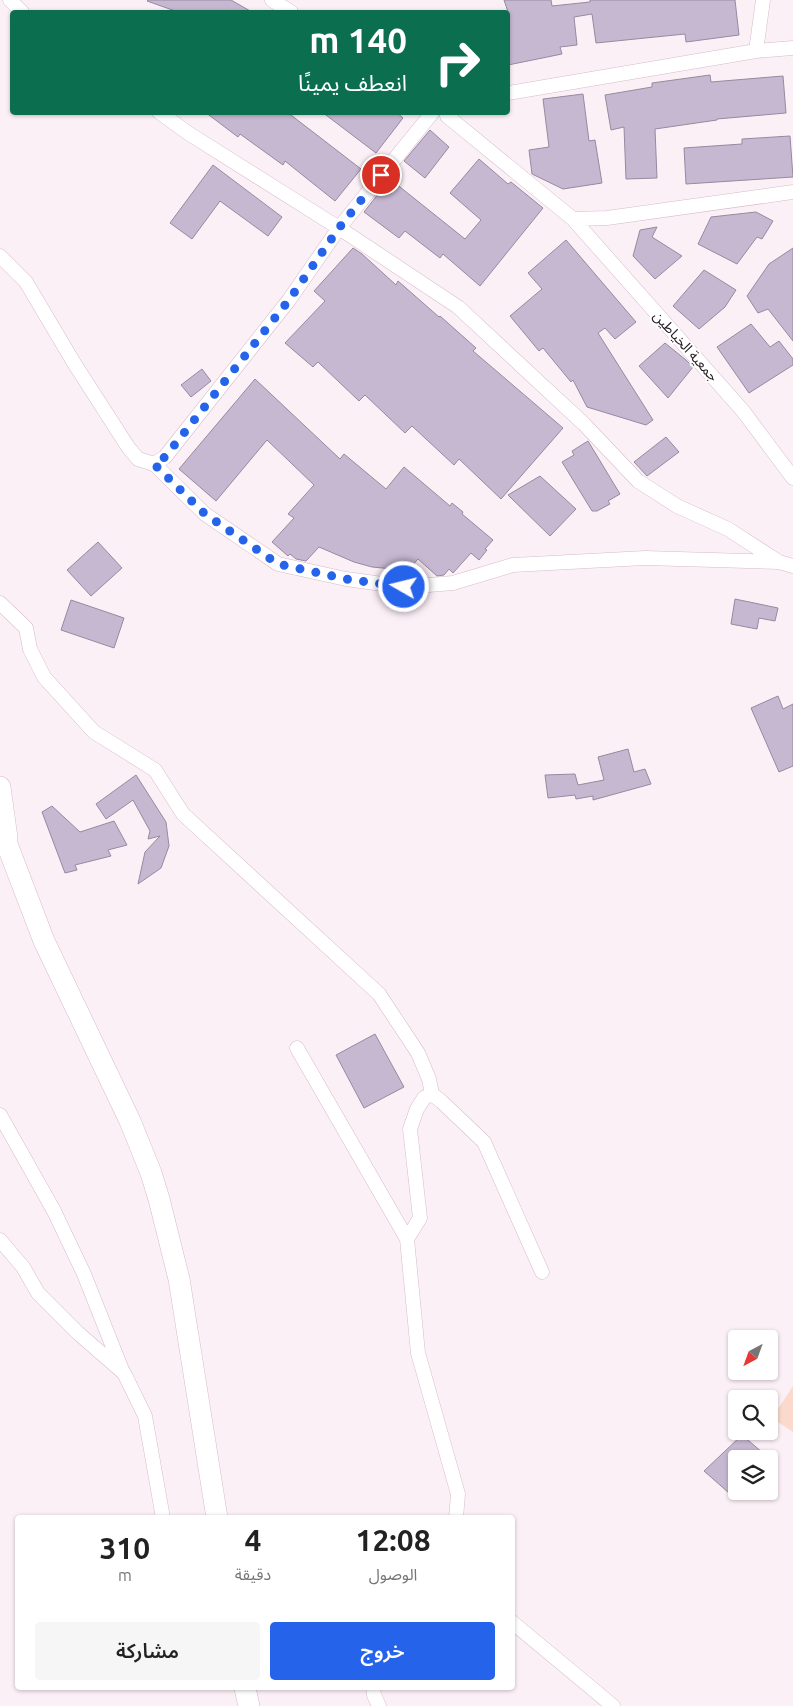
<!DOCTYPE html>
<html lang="ar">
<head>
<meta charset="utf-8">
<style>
  body { margin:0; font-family:Ubuntu,"Noto Sans Arabic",sans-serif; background:#f6f6f6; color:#222; direction:rtl; height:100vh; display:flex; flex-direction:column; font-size:19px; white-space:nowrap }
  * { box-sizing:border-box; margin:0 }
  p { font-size:16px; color:#767676 }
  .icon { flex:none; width:28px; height:28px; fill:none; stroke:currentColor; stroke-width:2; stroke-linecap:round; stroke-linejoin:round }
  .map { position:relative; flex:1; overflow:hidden; direction:ltr }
  .drawer { position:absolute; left:15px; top:1515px; width:500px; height:175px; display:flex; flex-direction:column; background:#fff; border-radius:5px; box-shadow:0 1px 4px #0004; direction:rtl }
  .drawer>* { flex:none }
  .banner { position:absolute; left:10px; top:10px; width:500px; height:105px; border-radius:5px; box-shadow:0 1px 4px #0004; direction:rtl; background:#0b6e4f; color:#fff; overflow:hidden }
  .needle { width:32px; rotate:221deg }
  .fabs { position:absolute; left:728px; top:1330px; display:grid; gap:10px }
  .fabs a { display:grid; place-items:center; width:50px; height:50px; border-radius:5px; background:#fff; box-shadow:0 1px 4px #0004; font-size:25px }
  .pin { position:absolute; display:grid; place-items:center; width:42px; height:42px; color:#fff; margin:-21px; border:2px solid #fff; border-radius:50%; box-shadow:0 1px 5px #0007 }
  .me { position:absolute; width:55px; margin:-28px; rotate:278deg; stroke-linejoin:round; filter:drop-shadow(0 0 4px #0008) }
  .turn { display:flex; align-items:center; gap:18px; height:105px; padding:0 20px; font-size:22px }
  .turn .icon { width:65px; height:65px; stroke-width:2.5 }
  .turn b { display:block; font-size:35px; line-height:42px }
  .eta { display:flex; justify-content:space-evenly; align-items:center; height:85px; text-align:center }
  .eta b { font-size:30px; font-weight:600; line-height:35px }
  .button { display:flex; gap:10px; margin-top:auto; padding:10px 20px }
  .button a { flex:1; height:58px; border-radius:5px; background:#2563eb; color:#fff; font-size:20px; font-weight:600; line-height:58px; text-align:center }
  .button a+a { background:#f6f6f6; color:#222 }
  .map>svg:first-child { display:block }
  .green { fill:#fbdacd }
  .building { fill:#c7b8d1; stroke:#9789a0 }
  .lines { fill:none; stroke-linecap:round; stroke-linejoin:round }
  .street-casing { stroke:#d6baca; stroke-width:15 }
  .primary-casing { stroke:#d6baca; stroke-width:22 }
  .street { stroke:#fff; stroke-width:14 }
  .primary { stroke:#fff; stroke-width:21 }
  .route { stroke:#2563eb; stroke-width:9; stroke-dasharray:0 16.2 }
  .labels { text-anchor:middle; stroke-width:4; stroke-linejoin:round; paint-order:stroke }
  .street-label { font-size:14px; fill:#251b21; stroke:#fff }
</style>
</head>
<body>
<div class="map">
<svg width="793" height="1706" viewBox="0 0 793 1706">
  <rect width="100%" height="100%" fill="#fcf0f7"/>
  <!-- green -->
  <path class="green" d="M793,1386V1432L772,1418Z"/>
  <!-- building -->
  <path class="building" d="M148,0H231L252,12H178L147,1Z
    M504,0H551L552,6L590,2V0H735L739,35L686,42L685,34L596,43L592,14L574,17L577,45L560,47L562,54L508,65V12Z
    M710,75L711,82L783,76L786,113L717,119V120L655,129L657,178L626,179L624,127L611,130L605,95L652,87V83Z
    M583,94L589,141L595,140L602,183L563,189L532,174L529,150L549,147L543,99Z
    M205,112H287L361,169L335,201L285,161L283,165L240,134L238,137Z
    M322,112H396L403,118L376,153Z
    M430,130L449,147L425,178L404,161Z
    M790,136L793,177L686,184L684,148L742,144V139Z
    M479,159L508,184L511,182L543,208L480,286L443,254L440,258L405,231L399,238L364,212L390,179L465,239L481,220L450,193Z
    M213,165L282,217L268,236L220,201L192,239L170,223Z
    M756,212L773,221L762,239L757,237L737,264L698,244L711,217Z
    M657,227L652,237L682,256L655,279L633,256L640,230Z
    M566,240L636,322L615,339L605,328L598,333L653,420L646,425L587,407L573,380L571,382L543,348L539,351L510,316L542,289L528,273Z
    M353,248L362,254L396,285L398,281L439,317L440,316L476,348L473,351L563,428L501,499L459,459L454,465L412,426L405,433L365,395L359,401L318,362L313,367L285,343L325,301L314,291Z
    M793,248V341L768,309L758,313L747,296L769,264Z
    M704,270L736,290L725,307L699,329L673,306Z
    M751,324L770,347L779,341L793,359V365L749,393L717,347Z
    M665,343L686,360L693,367L668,398L639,366Z
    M202,369L211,381L191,397L181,385Z
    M255,379L340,459L344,454L386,489L404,467L450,506L452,503L463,512L462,514L493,540L485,549L487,550L479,560L471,553L453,573L449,569L444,575L437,576L418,559L410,568L393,569L372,567L354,562L319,547L306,561L296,559L290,554L288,556L272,542L294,518L288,514L314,485L267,440L216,501L179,469Z
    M666,437L679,452L647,476L634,462Z
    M588,441L620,494L608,501L610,504L597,511H592L562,462L574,455L572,451Z
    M540,476L576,509L550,536L508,495Z
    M98,542L122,568L91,596L67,570Z
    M735,599L778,608L775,621L759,618L757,629L731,624Z
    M71,600L124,618L114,648L61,630Z
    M778,696L783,709L793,704V766L779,772L751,708Z
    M628,749L634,772L645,769L651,784L593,800V796L576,799L575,795L548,798L545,775L575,774L578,785L604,780L598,757Z
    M136,775L166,822L169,846L161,868L138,884L145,852L160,836L148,839L150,831L133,800L106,819L96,804Z
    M52,806L80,832L114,821L127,845L108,850L111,856L75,865L77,870L65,873L42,812Z
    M375,1034L404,1087L364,1108L336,1055Z
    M742,1435L770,1459H736V1487L729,1493L704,1471Z"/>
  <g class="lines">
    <!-- street casing -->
    <g class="street-casing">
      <path id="street" d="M10,0L22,12
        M272,0L291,12
        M756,51L763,0
        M508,93L756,51L793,48
        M159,112L188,133L339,228L458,307L584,424L638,481L677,506L728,529L779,562
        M447,116L573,219L607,218L793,192
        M573,219L743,411L793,478
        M0,256L26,282L74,363L128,447L138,459L154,464L165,457L289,300L339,228L432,113
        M154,464L205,514L278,564L346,579L404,587L453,583L513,565L645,558L779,562L793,566
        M0,603L26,628L30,649L44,677L94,732L155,770L183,814L379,994L418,1053L429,1079L432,1094L424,1098L417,1109L410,1129L420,1218L407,1239
        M297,1048L407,1239L418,1353L458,1494L456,1518
        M432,1094L442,1102L484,1142L542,1272
        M0,1115L54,1211L84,1274L122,1370
        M0,1240L23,1267L38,1293L78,1333L124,1373L145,1416L163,1518
        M512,1622L613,1706
        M373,1688L374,1695L379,1706"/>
    </g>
    <!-- primary casing -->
    <g class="primary-casing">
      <path id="primary" d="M0,787L7,838
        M0,826L44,941L130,1121L151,1173L159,1199L179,1279L217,1518
        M245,1688L249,1706"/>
    </g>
    <!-- street -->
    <use href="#street" class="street"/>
    <!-- primary -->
    <use href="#primary" class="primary"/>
  </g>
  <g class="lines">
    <!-- route -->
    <path class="route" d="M381,175L339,228L289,300L165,457L154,464L205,514L278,564L346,579L404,587"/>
  </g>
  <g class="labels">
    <!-- street labels -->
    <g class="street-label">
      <text transform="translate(686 346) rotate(48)" y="5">جمعية الخياطين</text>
    </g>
  </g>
</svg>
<div class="fabs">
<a><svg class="needle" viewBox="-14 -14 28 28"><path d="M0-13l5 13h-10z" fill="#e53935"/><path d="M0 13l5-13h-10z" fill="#767676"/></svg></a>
<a><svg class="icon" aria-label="search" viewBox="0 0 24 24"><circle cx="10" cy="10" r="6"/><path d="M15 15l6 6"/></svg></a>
<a><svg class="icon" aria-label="layers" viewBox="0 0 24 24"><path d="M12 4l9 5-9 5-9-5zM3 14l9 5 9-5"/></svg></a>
</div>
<div class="pin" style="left:381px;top:175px;background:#d93025"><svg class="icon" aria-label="arrive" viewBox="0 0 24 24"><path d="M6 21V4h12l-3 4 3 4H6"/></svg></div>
<svg class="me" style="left:404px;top:587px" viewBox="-20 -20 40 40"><circle r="17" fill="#2563eb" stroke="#fff" stroke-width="3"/><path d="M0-11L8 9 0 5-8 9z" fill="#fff"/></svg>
<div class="banner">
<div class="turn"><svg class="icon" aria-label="right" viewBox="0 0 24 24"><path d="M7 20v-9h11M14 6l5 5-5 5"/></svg><div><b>140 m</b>انعطف يمينًا</div></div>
</div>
<section class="drawer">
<div class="eta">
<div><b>12:08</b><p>الوصول</p></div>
<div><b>4</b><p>دقيقة</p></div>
<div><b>310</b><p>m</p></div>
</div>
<div class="button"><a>خروج</a><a>مشاركة</a></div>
</section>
</div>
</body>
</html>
